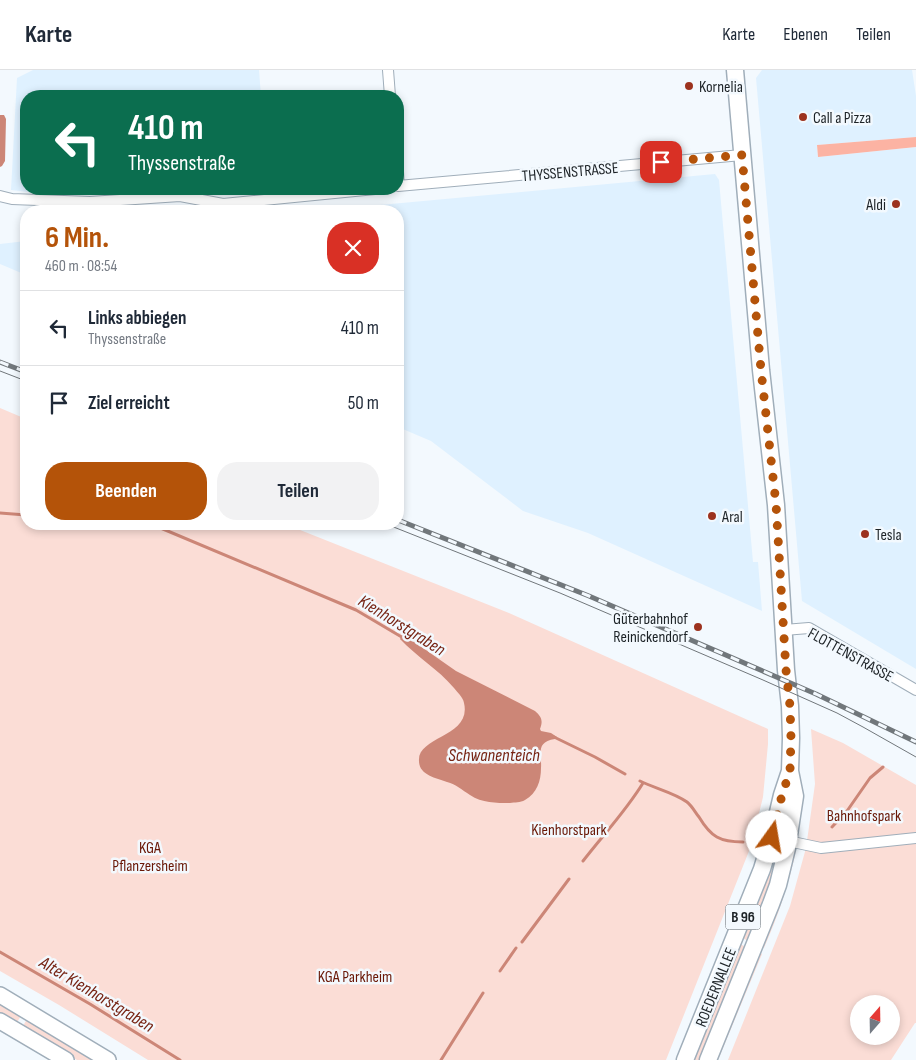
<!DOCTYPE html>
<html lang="de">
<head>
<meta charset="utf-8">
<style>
  body { margin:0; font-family:"Sofia Sans Condensed",sans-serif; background:#f2f2f3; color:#1f2937; height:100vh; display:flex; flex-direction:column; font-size:19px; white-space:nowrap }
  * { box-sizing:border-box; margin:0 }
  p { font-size:16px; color:#747a83 }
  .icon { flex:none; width:28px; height:28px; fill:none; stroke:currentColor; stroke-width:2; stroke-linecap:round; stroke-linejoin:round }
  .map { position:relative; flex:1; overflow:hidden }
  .details { position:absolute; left:20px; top:135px; width:384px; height:325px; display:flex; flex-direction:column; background:#fff; border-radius:20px; box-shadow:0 2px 8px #0003 }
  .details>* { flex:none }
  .hud { position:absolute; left:20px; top:20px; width:384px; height:105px; border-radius:20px; box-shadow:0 2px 8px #0003; background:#0b6e4f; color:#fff; overflow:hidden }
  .needle { width:32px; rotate:20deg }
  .controls { position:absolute; left:850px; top:925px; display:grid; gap:10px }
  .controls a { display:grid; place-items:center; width:50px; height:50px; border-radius:50%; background:#fff; box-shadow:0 2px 8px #0003; font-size:25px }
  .pin { position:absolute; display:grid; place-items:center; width:42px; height:42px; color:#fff; margin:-21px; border-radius:10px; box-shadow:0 2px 8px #0006 }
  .me { position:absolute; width:55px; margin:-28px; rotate:13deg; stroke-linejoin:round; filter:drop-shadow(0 0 4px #0008) }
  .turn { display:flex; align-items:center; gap:18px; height:105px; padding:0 25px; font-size:22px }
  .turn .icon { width:65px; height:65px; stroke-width:2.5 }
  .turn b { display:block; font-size:35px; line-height:42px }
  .round { display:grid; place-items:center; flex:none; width:52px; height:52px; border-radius:20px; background:#f2f2f3 }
  .summary { display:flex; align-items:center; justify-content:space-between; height:85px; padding:0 25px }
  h1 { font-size:30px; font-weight:700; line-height:38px; color:#b45309 }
  .cta { display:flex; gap:10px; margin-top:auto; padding:10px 25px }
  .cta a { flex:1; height:58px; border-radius:20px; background:#b45309; color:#fff; font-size:20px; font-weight:700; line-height:58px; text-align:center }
  .cta a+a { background:#f2f2f3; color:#1f2937 }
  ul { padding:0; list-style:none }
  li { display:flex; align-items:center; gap:15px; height:75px; padding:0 25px; border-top:1px solid #e0e1e3 }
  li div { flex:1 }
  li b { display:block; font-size:19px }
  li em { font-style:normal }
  header { display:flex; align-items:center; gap:30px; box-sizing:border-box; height:70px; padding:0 25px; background:#fff; border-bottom:1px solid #e0e1e3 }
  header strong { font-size:24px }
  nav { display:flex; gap:28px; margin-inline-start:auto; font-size:18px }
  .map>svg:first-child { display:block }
  .built { fill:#dff1ff }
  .green { fill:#fbddd6; fill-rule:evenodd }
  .forest { fill:#fcb3a3 }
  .water { fill:#cc8677 }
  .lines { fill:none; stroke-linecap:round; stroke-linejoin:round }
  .stream { stroke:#cc8677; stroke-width:3 }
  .street-casing { stroke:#a0aeba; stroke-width:12 }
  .secondary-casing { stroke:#a0aeba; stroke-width:18 }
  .primary-casing { stroke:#a0aeba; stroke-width:19 }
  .street { stroke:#fff; stroke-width:10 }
  .secondary { stroke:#fff; stroke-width:15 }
  .primary { stroke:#fff; stroke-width:16 }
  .tram { stroke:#71777b; stroke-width:1 }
  .rail-casing { stroke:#71777b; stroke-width:5 }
  .rail { stroke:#f3f9fe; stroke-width:3; stroke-dasharray:9; stroke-linecap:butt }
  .route { stroke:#b45309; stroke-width:9; stroke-dasharray:0 16.2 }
  .poi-dot { fill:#9c321e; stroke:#f3f9fe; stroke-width:2 }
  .labels { text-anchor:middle; stroke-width:5; stroke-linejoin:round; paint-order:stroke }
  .shield { fill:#f3f9fe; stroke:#5d6368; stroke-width:1 }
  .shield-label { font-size:15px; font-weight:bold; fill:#1d2327 }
  .poi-label { font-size:16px; fill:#1d2327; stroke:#f3f9fe; text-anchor:start }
  .street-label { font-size:16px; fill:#1d2327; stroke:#f3f9fe }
  .park-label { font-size:16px; fill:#6a1807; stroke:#f3f9fe }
  .water-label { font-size:18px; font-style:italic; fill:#772414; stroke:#f3f9fe }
</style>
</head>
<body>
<header>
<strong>Karte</strong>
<nav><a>Karte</a><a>Ebenen</a><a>Teilen</a></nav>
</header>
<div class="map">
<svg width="916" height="990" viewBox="0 0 916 990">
  <rect width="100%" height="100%" fill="#f3f9fe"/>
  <!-- built -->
  <path class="built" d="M33,0H259L261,26H26V119H188L139,123L106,125L46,124L11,120L17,8Z
    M762,0H912L916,26V67L817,75L818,87L916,77V599L802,531L756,8Z
    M715,104L719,110L753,492H758L762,541L588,463L523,441L431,371L398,357V141H315Z
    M26,171V205L0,194V174Z"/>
  <!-- green -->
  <path class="green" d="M0,338L26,349V454H285L509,543L768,659V674L763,727L751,776L666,990H148L59,935L0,901Z
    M811,659L843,673L916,715V953H915L891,990H728L790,836L806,778L815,714ZM859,934H891V966H859Z
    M783,760L770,817L749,871L742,868L780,761Z
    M796,780C789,814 778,846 764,878L761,876L793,781Z
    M739,874L747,877L701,990H692Z
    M759,882L762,884L718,990H715Z
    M0,931L22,944L16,954L0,945Z
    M28,947L99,990H77L22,958Z"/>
  <!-- forest -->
  <path class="forest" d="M916,67V77L818,87L817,75Z"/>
  <!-- water -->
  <path class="water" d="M0,45H4L6,49L5,91L2,96L0,97Z
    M403,564L456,601L535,641C542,647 543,651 540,659L541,661L551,663L557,667L555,669C535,672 542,684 541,698C541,711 537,723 525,730C520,733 515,732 510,733C496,733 482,733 470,725C462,720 456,714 447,712C436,708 419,705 419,691C417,666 472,667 464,633C463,627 457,622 454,618C438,599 417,587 400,569Z"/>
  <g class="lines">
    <!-- stream -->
    <path class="stream" d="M0,443L26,445
      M151,454L356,540L405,569
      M554,667L595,687L625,704
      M640,711C654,718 675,723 687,732C692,736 695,742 699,747C711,767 720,772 743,772
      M832,757L847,741L870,708L883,697
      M583,791C603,765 626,741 643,713
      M522,872L569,809
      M0,882L90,934L180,990
      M500,901L516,878
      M441,990L483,923"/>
    <!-- street casing -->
    <g class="street-casing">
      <path id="street" d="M388,0L390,26
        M398,102L399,116
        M398,116L742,85
        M0,126L12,129L90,132L180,126L223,134L375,119
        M784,560L809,558L916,620
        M788,771L821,778L916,768"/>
    </g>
    <!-- secondary casing -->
    <g class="secondary-casing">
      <path id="secondary" d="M0,925L108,990
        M0,951L66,990"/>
    </g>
    <!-- primary casing -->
    <g class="primary-casing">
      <path id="primary" d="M685,990L762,799L774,759L782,725L790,701
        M708,990L771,834L778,815L787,778L795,726L790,701L791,668L790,636L786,600L776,435L761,300L735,0"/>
    </g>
    <!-- street -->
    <use href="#street" class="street"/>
    <!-- secondary -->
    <use href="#secondary" class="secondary"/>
    <!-- primary -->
    <use href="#primary" class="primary"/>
    <!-- tram -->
    <path class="tram" d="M0,301L26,311
      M386,454L560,523L763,610L837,643L863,657L916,687"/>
    <!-- rail casing -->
    <g class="rail-casing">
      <path id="rail" d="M0,292L26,302
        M398,450L589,526L816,624L916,672"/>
    </g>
    <!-- rail -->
    <use href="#rail" class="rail"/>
  </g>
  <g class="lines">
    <!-- route -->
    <path class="route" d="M661,92L742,85L761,300L776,434L786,600L790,636L791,668L790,701L782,725L772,767"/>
  </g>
  <!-- markers -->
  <g class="poi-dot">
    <circle cx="689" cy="16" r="5"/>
    <circle cx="803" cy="47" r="5"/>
    <circle cx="896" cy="134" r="5"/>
    <circle cx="712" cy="446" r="5"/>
    <circle cx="865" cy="464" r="5"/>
    <circle cx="698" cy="557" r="5"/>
  </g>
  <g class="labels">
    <!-- shield labels -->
    <rect class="shield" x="725.5" y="834.5" width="35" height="25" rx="4"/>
    <g class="shield-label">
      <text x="743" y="852">B 96</text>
    </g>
    <!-- poi labels -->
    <g class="poi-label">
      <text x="699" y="22">Kornelia</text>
      <text x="813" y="53">Call a Pizza</text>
      <text x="886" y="140" text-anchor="end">Aldi</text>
      <text x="722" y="452">Aral</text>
      <text x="875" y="470">Tesla</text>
      <text x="688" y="554" text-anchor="end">Güterbahnhof<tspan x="688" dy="18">Reinickendorf</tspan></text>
    </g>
    <!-- street labels -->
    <g class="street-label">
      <text transform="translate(570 101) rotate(-5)" y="6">THYSSENSTRASSE</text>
      <text transform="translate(851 584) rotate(29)" y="6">FLOTTENSTRASSE</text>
      <text transform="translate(715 917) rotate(-68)" y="6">ROEDERNALLEE</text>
    </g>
    <!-- park labels -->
    <g class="park-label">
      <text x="864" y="751">Bahnhofspark</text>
      <text x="569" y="765">Kienhorstpark</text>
      <text x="150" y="783">KGA<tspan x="150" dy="18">Pflanzersheim</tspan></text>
      <text x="355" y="912">KGA Parkheim</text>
    </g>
    <!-- water labels -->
    <g class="water-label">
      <text transform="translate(402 555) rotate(32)" y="6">Kienhorstgraben</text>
      <text x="494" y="691">Schwanenteich</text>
      <text transform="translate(97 924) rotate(31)" y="6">Alter Kienhorstgraben</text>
    </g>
  </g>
</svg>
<div class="controls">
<a><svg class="needle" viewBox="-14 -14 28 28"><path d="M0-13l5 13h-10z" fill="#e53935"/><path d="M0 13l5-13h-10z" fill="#747a83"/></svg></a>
</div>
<div class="pin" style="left:661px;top:92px;background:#d93025"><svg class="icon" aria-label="arrive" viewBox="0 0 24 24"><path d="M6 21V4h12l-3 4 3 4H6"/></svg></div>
<svg class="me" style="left:772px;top:767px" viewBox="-20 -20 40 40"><circle r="19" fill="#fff"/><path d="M0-13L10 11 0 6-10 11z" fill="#b45309"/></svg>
<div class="hud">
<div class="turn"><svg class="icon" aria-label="left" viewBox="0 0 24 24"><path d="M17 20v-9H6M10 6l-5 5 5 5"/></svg><div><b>410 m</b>Thyssenstraße</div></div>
</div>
<section class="details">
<div class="summary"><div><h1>6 Min.</h1><p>460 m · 08:54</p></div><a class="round" style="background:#d93025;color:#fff"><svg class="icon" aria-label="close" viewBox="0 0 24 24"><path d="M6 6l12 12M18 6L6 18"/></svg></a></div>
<ul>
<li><svg class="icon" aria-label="left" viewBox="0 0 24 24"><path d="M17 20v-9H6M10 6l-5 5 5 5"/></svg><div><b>Links abbiegen</b><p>Thyssenstraße</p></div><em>410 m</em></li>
<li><svg class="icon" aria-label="arrive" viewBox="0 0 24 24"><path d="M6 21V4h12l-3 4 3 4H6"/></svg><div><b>Ziel erreicht</b></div><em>50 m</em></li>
</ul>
<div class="cta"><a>Beenden</a><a>Teilen</a></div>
</section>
</div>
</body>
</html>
